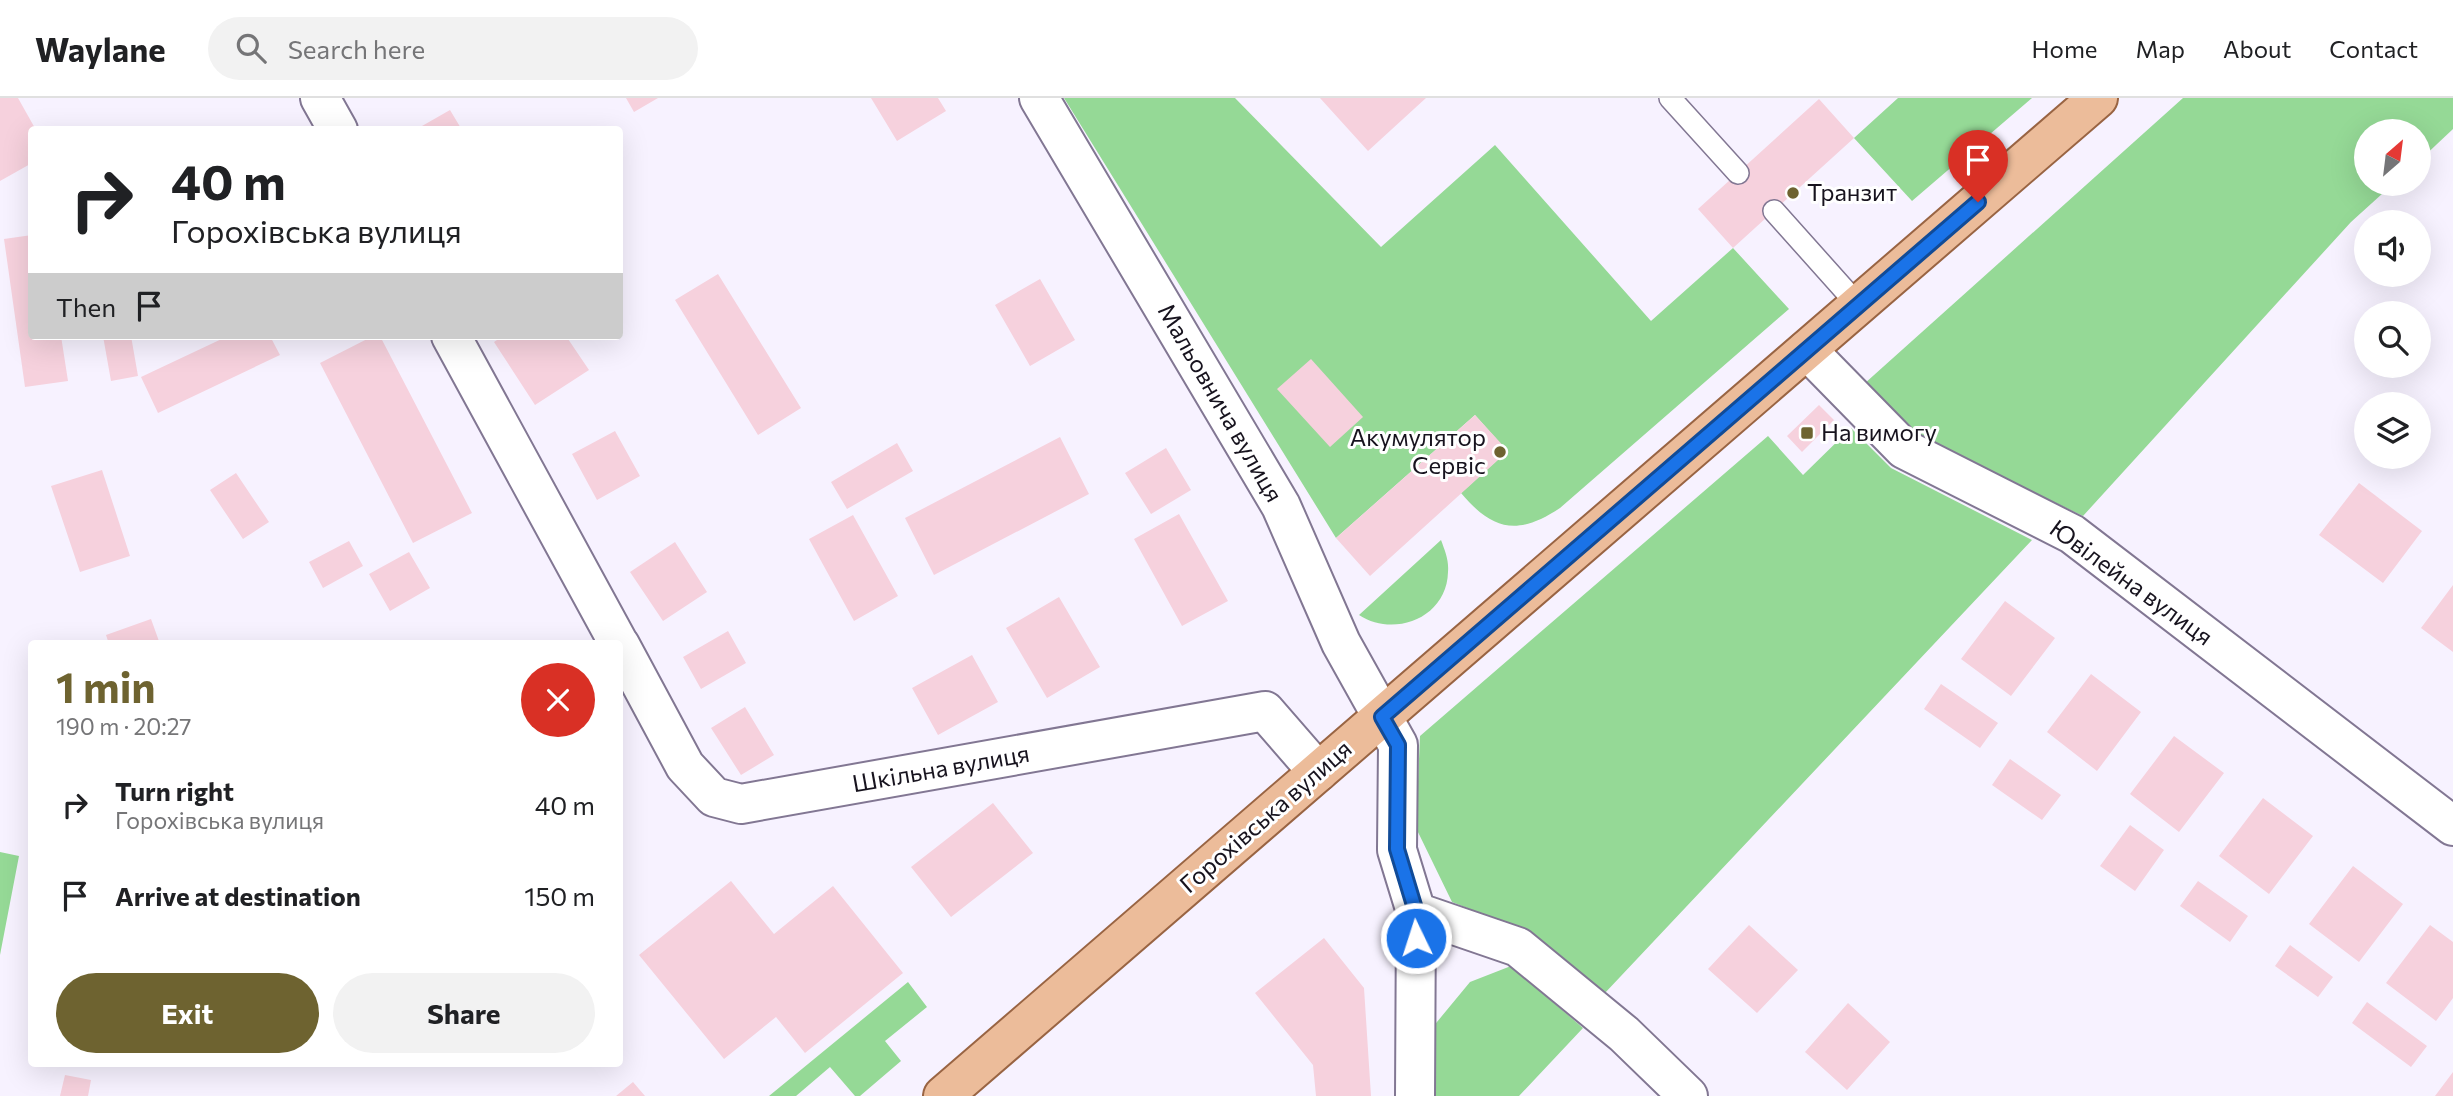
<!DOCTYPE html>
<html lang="en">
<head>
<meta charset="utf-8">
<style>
  body { margin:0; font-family:Commissioner,sans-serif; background:#f2f2f2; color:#202124; height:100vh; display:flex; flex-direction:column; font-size:26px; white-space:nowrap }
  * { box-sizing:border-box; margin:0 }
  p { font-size:23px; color:#757577 }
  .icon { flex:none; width:38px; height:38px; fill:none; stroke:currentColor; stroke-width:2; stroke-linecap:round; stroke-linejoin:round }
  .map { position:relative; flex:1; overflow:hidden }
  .side { position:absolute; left:28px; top:542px; width:595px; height:427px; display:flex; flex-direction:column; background:#fff; border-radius:7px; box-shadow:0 7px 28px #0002 }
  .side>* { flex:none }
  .top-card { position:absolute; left:28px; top:28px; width:595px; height:214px; border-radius:7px; box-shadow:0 7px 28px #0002; background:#fff; color:#202124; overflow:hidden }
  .needle { width:46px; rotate:28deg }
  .tools { position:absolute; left:2354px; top:21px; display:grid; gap:14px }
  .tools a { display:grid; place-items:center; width:77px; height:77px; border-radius:50%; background:#fff; box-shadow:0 7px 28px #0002; font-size:35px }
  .pin { position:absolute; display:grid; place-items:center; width:60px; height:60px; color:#fff; margin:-72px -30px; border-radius:50% 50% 50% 0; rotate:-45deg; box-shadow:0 0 7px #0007 }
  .pin .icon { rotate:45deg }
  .me { position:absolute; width:77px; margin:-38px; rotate:356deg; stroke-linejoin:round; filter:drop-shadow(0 0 5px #0008) }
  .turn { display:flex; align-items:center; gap:24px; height:147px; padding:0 28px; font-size:32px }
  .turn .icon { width:91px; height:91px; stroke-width:2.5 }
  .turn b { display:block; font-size:49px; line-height:60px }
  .then { display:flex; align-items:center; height:66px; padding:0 28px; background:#0003; gap:14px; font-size:26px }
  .round { display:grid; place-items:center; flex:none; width:74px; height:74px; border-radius:37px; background:#f2f2f2 }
  .headline { display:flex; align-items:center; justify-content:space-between; height:119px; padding:0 28px }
  h1 { font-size:42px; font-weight:700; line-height:52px; color:#6e6330 }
  .action { display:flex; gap:14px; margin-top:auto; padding:14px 28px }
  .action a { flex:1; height:80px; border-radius:42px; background:#6e6330; color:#fff; font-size:28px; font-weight:700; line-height:80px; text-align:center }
  .action a+a { background:#f2f2f2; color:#202124 }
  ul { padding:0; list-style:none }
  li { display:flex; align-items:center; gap:21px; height:91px; padding:0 28px }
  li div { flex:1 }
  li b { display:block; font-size:26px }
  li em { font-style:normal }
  header { display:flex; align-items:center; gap:42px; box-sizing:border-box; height:98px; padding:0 35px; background:#fff; border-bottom:2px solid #e0e0e0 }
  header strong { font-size:33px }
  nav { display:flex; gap:38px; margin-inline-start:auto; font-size:24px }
  .search { width:490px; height:63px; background:#f2f2f2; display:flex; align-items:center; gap:18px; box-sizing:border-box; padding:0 24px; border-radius:38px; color:#757577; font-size:26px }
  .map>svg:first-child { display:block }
  .green { fill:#95d996 }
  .building { fill:#f6d1dd }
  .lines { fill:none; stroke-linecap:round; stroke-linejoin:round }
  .service-casing { stroke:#827793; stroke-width:24 }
  .minor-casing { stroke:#827793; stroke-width:42 }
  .primary-casing { stroke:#996443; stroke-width:42 }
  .service { stroke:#fff; stroke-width:21 }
  .minor { stroke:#fff; stroke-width:38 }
  .primary { stroke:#ecbc9a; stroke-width:38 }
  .route-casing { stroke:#114b97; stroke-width:18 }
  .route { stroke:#1a73e8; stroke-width:12 }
  .poi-dot { fill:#6e6330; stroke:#fff; stroke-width:2.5 }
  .labels { text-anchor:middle; stroke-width:6; stroke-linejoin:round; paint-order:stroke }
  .poi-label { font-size:24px; fill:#17131e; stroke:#fff; text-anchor:start }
  .street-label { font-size:24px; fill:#17131e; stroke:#fff }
</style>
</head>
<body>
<header>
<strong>Waylane</strong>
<div class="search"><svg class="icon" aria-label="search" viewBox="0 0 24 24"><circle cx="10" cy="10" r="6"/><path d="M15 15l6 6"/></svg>Search here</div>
<nav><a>Home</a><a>Map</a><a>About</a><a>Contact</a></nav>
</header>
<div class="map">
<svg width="2453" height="998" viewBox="0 0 2453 998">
  <rect width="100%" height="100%" fill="#f7f2ff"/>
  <!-- green -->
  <path class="green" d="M1064,0H1235L1381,149L1495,47L1651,223L1733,150L1789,211L1560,410C1518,438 1493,433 1461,395L1507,353L1475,317L1336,440Z
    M1898,0H2032L1912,103L1854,40Z
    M2183,0H2453V31L2419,63L2418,33H2366V86H2393L2351,124L2083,418L1915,337L1864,286Z
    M1851,330L1891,370L2032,442L1604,896L1526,833L1452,804L1416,730L1420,638L1768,338L1803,377Z
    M1441,442C1445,453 1449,462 1448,474C1447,520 1394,540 1359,517Z
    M0,754L19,758L0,857Z
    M1511,868L1583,930L1519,998H1434L1432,930L1470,884Z
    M908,884L927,909L885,943L901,963L860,998H855L830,969L796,998H769Z"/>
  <!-- building -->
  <path class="building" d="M0,0H18L36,32H32V65L0,83Z
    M626,0H658L634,14Z
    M871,0H938L946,13L897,43Z
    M1320,0H1426L1368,53Z
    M1819,1L1854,40L1733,150L1698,111Z
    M450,12L462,32H415Z
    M32,137V238H61L68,283L25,289L4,141Z
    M718,176L801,310L758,337L675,202Z
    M1040,181L1075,242L1030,268L995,207Z
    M103,238H131L138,278L111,283Z
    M228,238H270L280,257L158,315L141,279Z
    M373,238H380L472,415L413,445L320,265Z
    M503,238H566L589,272L535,307L494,244Z
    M1311,261L1363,319L1330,349L1277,291Z
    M1819,307L1834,322L1802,354L1787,338Z
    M1475,317L1508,353L1370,478L1336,440Z
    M615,333L640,378L597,402L572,356Z
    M1060,339L1089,396L934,477L905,420Z
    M897,345L913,373L847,411L831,384Z
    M1166,350L1191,392L1151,416L1125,375Z
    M102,372L130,458L80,474L51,388Z
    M236,375L269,424L243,441L210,392Z
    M2359,385L2422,433L2383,485L2319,437Z
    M1179,416L1228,503L1182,528L1134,441Z
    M853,417L898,498L854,523L809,441Z
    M349,443L363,468L323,490L309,464Z
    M675,444L707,494L663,523L630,474Z
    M409,454L430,490L390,513L369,476Z
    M2453,487V554L2421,530Z
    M1059,499L1100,569L1047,600L1006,530Z
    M2005,503L2055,540L2011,598L1961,561Z
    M151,521L160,546H109L106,537Z
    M728,533L746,565L701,591L683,559Z
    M972,557L998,604L938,637L912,590Z
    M2091,576L2141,614L2097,673L2047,634Z
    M1941,586L1998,625L1980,650L1924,611Z
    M745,609L774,657L741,677L711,630Z
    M2174,638L2224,675L2179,734L2130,696Z
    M2010,661L2061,697L2042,722L1992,687Z
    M2263,700L2313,738L2269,796L2219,758Z
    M993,705L1033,755L951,819L911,769Z
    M2130,727L2164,752L2135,793L2100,768Z
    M2353,768L2403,806L2359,864L2309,826Z
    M731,783L774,836L833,788L903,875L805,955L776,919L724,961L639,857Z
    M2198,783L2248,818L2230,844L2180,808Z
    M1749,827L1798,872L1757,915L1708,871Z
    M2430,827L2453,844V900L2436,923L2386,885Z
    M1324,840L1364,890L1371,998H1316L1313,967L1255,895Z
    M2290,847L2333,879L2318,899L2275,868Z
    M2367,904L2427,948L2411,969L2352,925Z
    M1848,905L1890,944L1847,992L1805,954Z
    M2453,974V998H2435Z
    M65,977L91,982L88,998H60Z
    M633,984L645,998H616Z"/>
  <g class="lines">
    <!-- service casing -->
    <g class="service-casing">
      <path id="service" d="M1670,0L1738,75
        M1774,113L1858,207"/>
    </g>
    <!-- minor casing -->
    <g class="minor-casing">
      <path id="minor" d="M320,0L338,32
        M1039,0L1281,408L1341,545L1398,647L1397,752L1416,814L1415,998
        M451,238L619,546
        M1807,252L1904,351L2072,436L2453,728
        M620,547L685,668L714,699L741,706L1265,613L1318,674
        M1416,814L1518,849L1624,936L1688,998"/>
    </g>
    <!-- primary casing -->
    <g class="primary-casing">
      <path id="primary" d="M943,998L2098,0"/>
    </g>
    <!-- service -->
    <use href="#service" class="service"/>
    <!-- minor -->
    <use href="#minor" class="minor"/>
    <!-- primary -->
    <use href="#primary" class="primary"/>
  </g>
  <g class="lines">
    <!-- route casing -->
    <g class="route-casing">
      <path id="route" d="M1416,840V814L1397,751L1398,647L1382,619L1978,104"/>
    </g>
    <!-- route -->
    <use href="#route" class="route"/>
  </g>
  <!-- markers -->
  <g class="poi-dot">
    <circle cx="1793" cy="95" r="7"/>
    <rect x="1800" y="328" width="14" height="14" rx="3.5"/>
    <circle cx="1500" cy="354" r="7"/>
  </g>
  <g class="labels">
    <!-- poi labels -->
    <g class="poi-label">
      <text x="1807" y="103">Транзит</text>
      <text x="1821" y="343">На вимогу</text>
      <text x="1486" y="348" text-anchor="end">Акумулятор<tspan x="1486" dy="28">Сервіс</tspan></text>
    </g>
    <!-- street labels -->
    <g class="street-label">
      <text transform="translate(1220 305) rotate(60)" y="8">Мальовнича вулиця</text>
      <text transform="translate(2131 485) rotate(36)" y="8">Ювілейна вулиця</text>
      <text transform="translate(941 671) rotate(-10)" y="8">Шкільна вулиця</text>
      <text transform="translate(1266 719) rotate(-41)" y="8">Горохівська вулиця</text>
    </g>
  </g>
</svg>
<div class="tools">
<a><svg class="needle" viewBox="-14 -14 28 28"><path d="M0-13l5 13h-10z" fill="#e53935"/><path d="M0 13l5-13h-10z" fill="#757577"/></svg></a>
<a><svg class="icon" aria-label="sound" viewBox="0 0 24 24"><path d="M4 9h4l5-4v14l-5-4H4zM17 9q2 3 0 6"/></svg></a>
<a><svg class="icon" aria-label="search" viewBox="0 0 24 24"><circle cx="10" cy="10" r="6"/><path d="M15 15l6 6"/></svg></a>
<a><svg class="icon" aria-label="layers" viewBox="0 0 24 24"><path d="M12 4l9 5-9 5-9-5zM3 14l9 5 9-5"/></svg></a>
</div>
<div class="pin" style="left:1978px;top:104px;background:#d93025"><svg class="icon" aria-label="arrive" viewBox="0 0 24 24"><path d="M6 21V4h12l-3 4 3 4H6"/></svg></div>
<svg class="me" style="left:1416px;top:840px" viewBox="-20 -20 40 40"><circle r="17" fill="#1a73e8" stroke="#fff" stroke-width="3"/><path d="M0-11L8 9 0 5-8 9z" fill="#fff"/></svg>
<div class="top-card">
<div class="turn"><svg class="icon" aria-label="right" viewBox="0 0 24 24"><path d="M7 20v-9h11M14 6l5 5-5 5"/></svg><div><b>40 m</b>Горохівська вулиця</div></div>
<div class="then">Then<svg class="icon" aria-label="arrive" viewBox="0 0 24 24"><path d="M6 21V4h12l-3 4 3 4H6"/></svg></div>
</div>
<section class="side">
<div class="headline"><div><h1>1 min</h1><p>190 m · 20:27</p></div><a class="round" style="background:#d93025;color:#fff"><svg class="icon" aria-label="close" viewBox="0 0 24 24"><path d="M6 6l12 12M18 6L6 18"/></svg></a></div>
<ul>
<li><svg class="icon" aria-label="right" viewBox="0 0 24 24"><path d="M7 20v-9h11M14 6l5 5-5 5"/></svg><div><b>Turn right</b><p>Горохівська вулиця</p></div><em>40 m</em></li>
<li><svg class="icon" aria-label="arrive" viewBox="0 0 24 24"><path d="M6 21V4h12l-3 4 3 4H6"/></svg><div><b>Arrive at destination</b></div><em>150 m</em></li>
</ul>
<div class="action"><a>Exit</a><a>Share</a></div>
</section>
</div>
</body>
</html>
